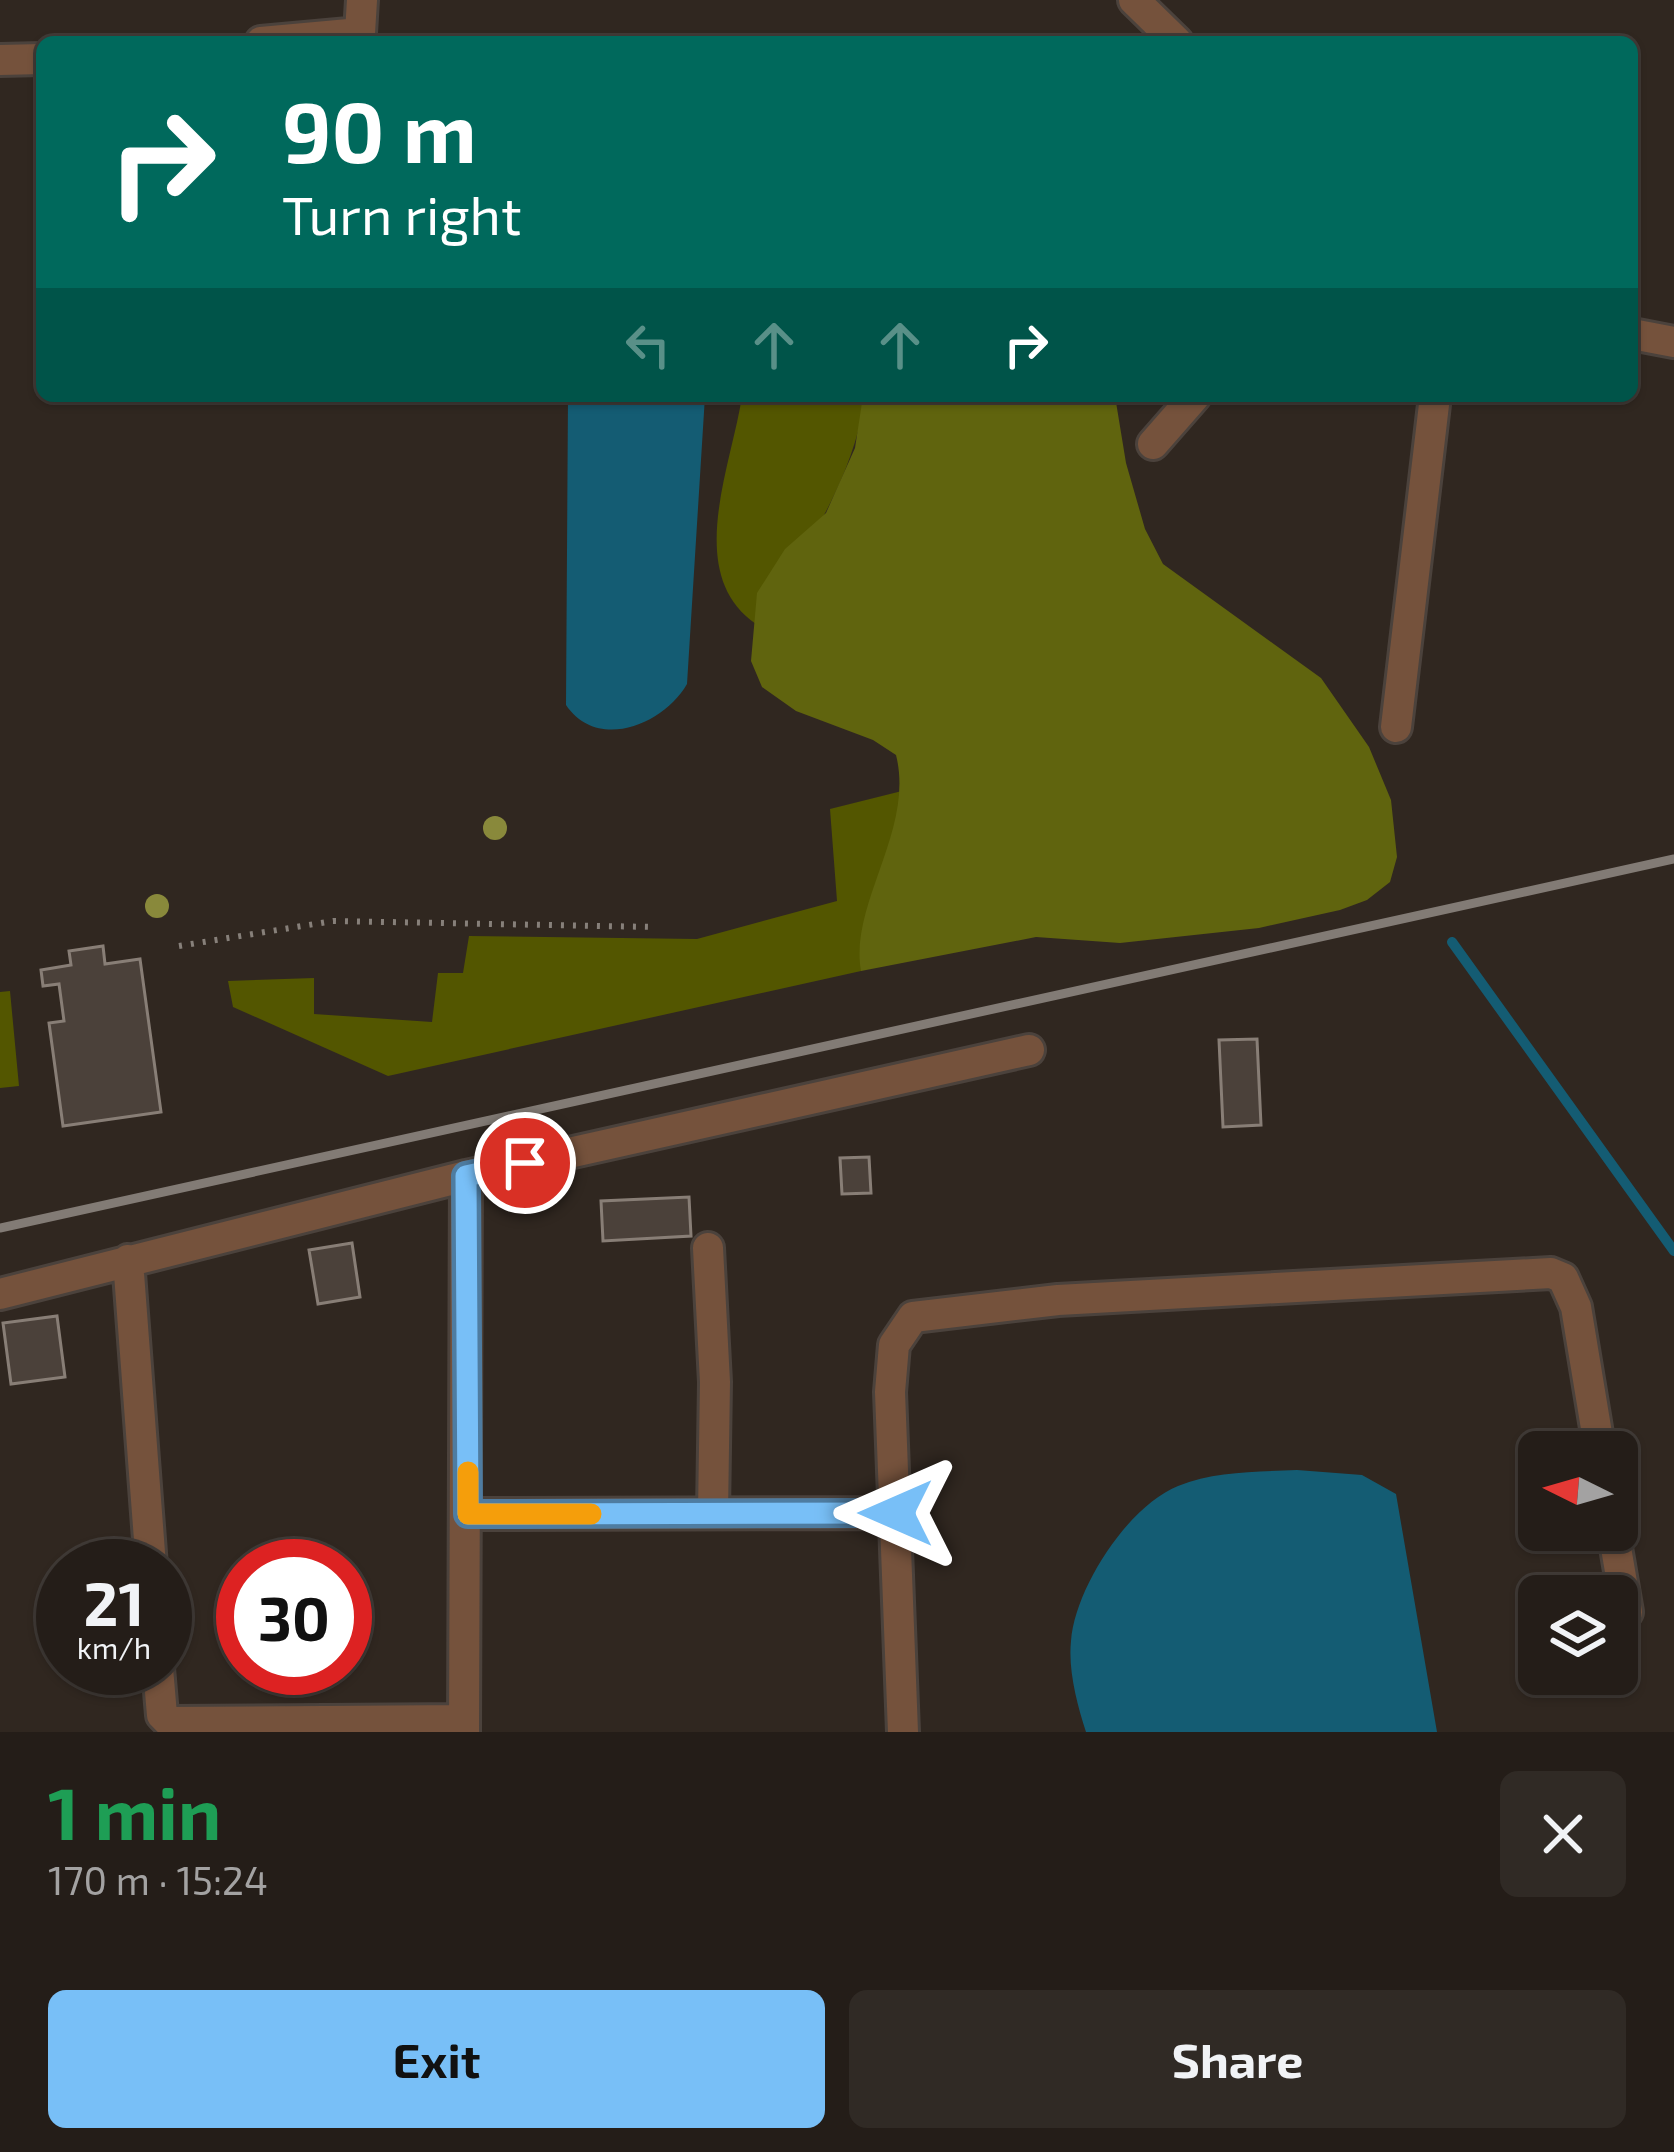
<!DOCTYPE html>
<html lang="en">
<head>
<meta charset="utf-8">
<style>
  body { margin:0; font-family:"Exo 2",sans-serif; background:#302a25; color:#f1f3f6; height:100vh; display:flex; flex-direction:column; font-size:45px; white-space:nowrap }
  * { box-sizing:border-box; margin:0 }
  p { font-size:39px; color:#a3a2a2 }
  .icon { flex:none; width:66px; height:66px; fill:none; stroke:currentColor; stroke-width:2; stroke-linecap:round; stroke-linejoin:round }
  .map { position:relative; height:1732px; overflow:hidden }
  .panel { display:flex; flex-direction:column; background:#241d18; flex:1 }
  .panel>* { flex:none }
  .banner { position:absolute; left:36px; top:36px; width:1602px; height:366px; border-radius:18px; box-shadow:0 3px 9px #0004,0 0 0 3px #413b37; background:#00695c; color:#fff; overflow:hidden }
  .needle { width:78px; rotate:275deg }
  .controls { position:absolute; left:1518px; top:1431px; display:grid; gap:24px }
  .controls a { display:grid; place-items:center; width:120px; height:120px; border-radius:18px; background:#241d18; box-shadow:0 3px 9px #0004,0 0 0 3px #413b37; font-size:60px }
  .speed { position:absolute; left:36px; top:1539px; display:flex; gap:24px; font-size:60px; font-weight:700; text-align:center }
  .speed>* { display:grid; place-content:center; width:156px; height:156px; border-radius:50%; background:#241d18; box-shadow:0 3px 9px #0004,0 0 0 3px #413b37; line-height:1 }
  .speed small { font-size:30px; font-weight:400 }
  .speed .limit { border:18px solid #d22; background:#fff; color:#111 }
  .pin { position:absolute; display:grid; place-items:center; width:102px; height:102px; color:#fff; margin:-51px; border:6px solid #fff; border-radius:50%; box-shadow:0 3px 12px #0007 }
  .me { position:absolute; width:132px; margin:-66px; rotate:270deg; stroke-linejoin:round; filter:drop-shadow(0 0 9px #0008) }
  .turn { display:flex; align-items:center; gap:42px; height:252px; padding:0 48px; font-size:54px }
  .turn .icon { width:156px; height:156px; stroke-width:2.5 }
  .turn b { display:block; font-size:84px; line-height:102px }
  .lanes { display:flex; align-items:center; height:114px; padding:0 48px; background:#0003; justify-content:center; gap:60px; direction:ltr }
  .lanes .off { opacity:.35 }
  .round { display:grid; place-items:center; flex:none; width:126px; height:126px; border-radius:18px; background:#302a25 }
  .headline { display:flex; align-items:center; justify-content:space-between; height:204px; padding:0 48px }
  h1 { font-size:72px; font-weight:700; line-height:90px; color:#1e9e55 }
  .cta { display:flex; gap:24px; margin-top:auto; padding:24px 48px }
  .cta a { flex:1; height:138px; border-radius:18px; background:#78bff7; color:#111; font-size:48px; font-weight:700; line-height:138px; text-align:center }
  .cta a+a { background:#302a25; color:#f1f3f6 }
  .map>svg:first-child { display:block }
  .green { fill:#535600 }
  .forest { fill:#60640e }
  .water { fill:#145c73 }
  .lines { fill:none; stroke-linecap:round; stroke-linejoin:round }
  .stream { stroke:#145c73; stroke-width:10 }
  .building { fill:#4b413a; stroke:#887e76; stroke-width:3 }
  .minor-casing { stroke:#4b423c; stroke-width:36 }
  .path { stroke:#87807a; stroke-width:6; stroke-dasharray:3 9; stroke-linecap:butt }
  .minor { stroke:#75523c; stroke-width:30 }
  .rail { stroke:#827b75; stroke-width:9 }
  .tree { fill:#89893b }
  .route-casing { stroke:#4e7ca1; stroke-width:30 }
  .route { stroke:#78bff7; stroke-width:21 }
  .slow { stroke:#f59e0b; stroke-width:21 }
</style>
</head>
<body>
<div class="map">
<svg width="1674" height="1732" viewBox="0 0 1674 1732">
  <rect width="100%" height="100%" fill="#302720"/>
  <!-- green -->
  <path class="green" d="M742,396H866C850,488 806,547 756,624C683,574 732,465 742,396Z
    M906,790L861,971L388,1076L233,1007L228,981L314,978V1014L432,1022L438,973H463L469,936L697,939L837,901L830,809Z
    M10,991L19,1086L0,1088V992Z"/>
  <!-- forest -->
  <path class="forest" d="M863,396H1115L1126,463L1145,529L1163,564L1321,678L1369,747L1391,800L1397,857L1390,882L1367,900L1340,910L1259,928L1120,943L1036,937L861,971C849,904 915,830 896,755L873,740L796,711L762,687L751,661L757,593L785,549L826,513L855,448Z"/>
  <!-- water -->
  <path class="water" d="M568,396H705L687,684C664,724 598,752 566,705Z
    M1297,1470L1362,1475L1396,1494L1437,1732H1086C1077,1704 1068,1670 1071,1641C1075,1588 1128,1506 1178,1486C1215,1471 1257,1472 1297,1470Z"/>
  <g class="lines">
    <!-- stream -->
    <path class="stream" d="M1452,942L1674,1251"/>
  </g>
  <!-- building -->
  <path class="building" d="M103,946L105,964L140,959L161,1112L63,1126L49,1023L64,1021L59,984L43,986L41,970L71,965L69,951Z
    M1257,1039L1261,1125L1223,1127L1219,1040Z
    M869,1157L871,1193L842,1194L840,1158Z
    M689,1197L691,1236L603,1241L601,1201Z
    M352,1243L360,1297L318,1304L309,1250Z
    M57,1316L65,1377L11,1384L3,1323Z"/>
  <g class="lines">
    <!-- minor casing -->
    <g class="minor-casing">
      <path id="minor" d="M1134,0L1177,42
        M261,42L360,33L362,0
        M0,60L42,59
        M1632,334L1674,342
        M1153,444L1195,396
        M1396,727L1435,396
        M708,1248L715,1382L713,1513
        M128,1260L151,1566
        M0,1294L466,1176L1029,1050
        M468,1514L896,1513
        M1613,1530L1627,1612
        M158,1668L162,1715L169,1722L464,1720
        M464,1732L466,1176
        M903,1732L890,1392L894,1345L913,1317L1058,1300L1551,1273L1563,1278L1576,1307L1600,1452"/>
    </g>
    <!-- path -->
    <path class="path" d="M179,946L333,921L655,927"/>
    <!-- minor -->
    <use href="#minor" class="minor"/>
    <!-- rail -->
    <path class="rail" d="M0,1228L1674,859"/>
  </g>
  <!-- trees -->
  <g class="tree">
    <circle cx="495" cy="828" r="12"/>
    <circle cx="157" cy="906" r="12"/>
  </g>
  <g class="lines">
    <!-- route casing -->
    <g class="route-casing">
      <path id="route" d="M525,1163L466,1176L468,1514L896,1513"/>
    </g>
    <!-- route -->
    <use href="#route" class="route"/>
    <!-- slow -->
    <path class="slow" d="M468,1472V1514H591"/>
  </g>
</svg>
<div class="controls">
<a><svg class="needle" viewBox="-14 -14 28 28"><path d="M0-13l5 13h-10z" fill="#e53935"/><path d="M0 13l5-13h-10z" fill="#a3a2a2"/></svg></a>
<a><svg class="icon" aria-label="layers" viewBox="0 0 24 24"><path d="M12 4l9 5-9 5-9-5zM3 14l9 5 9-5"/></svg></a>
</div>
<div class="speed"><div>21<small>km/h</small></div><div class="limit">30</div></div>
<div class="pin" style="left:525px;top:1163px;background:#d93025"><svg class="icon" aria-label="arrive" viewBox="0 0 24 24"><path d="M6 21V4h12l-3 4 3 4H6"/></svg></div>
<svg class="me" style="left:896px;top:1513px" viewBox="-20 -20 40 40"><path d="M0-17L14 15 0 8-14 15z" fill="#78bff7" stroke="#fff" stroke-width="4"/></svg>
<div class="banner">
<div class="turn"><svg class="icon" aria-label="right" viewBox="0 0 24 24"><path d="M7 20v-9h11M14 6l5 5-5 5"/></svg><div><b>90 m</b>Turn right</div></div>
<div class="lanes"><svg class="icon off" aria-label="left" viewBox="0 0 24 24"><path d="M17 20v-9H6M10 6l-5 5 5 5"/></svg><svg class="icon off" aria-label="ahead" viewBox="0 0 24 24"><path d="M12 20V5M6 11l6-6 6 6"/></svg><svg class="icon off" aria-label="ahead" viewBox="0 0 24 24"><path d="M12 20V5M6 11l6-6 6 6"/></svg><svg class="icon" aria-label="right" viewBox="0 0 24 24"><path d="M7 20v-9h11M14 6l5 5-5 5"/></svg></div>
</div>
</div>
<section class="panel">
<div class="headline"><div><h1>1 min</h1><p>170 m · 15:24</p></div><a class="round"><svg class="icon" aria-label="close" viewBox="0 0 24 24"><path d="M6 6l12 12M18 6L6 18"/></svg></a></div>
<div class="cta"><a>Exit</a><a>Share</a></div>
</section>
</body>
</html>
